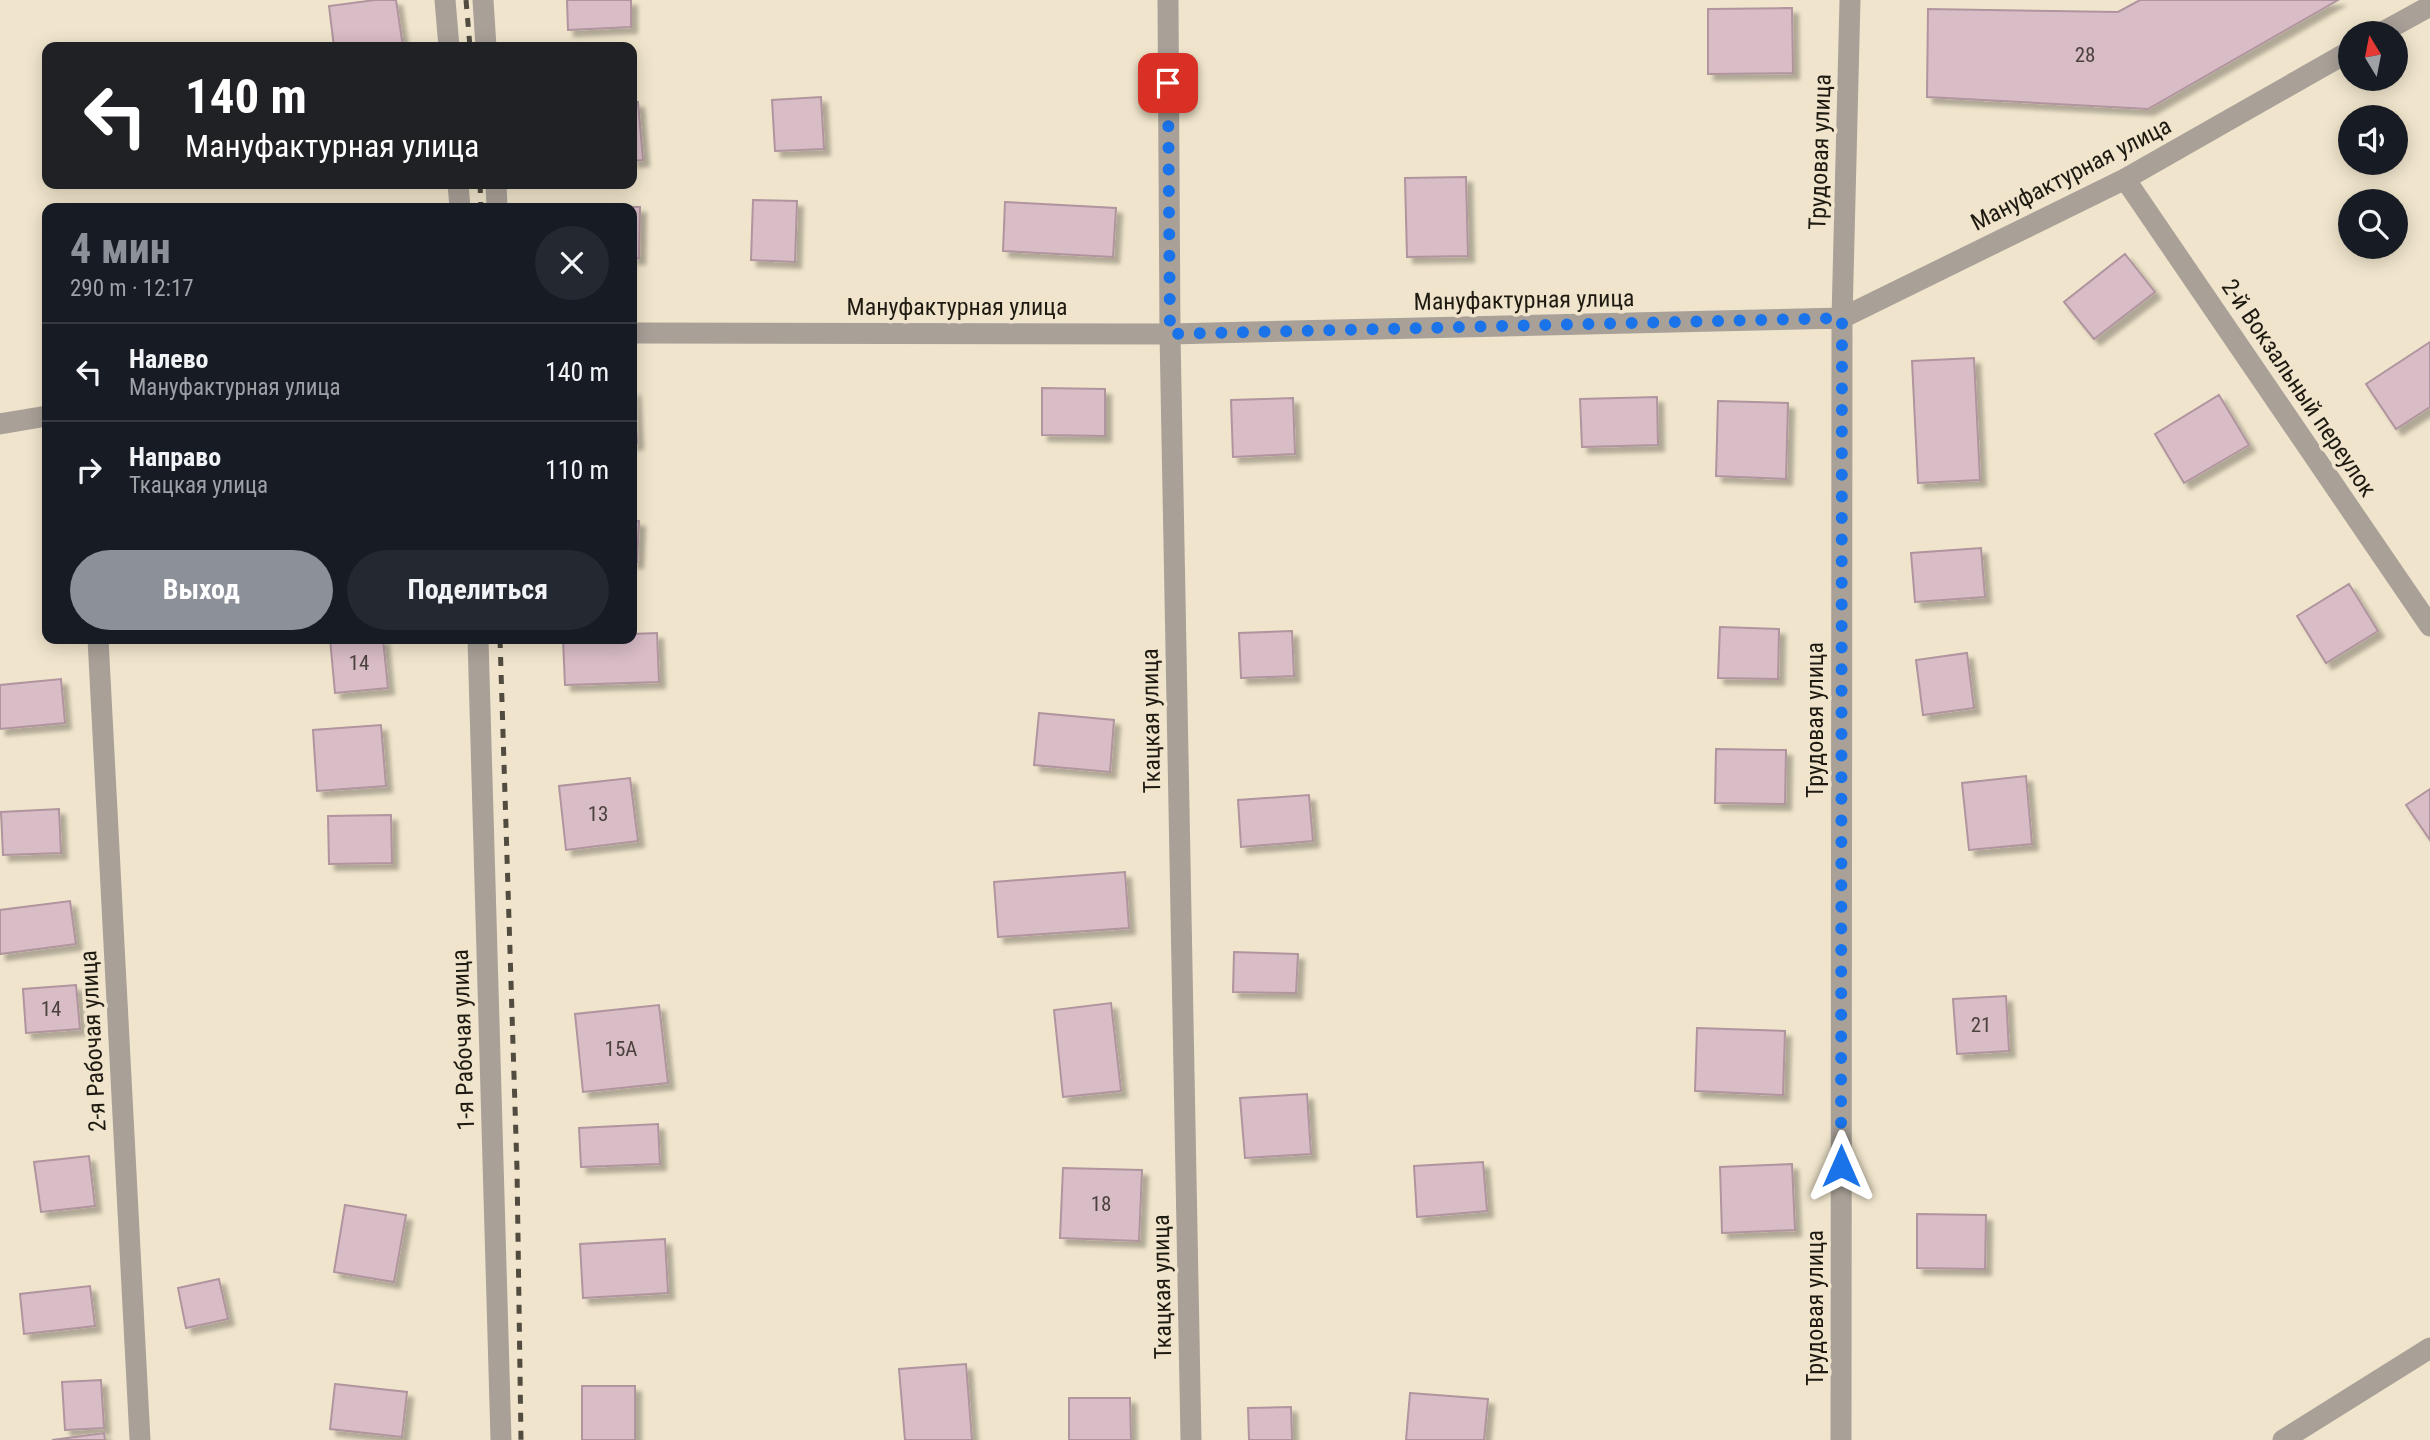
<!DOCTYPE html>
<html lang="ru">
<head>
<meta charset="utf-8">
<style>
  body { margin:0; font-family:"Roboto Condensed",sans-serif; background:#242831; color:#f1f3f6; height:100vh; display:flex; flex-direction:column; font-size:26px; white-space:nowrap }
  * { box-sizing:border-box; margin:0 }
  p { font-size:23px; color:#9ea1a6 }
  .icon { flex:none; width:38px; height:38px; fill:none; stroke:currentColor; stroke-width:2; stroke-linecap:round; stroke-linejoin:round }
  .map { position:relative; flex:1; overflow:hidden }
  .panel { position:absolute; left:42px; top:203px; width:595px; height:441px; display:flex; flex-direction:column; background:#171b24; border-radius:14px; box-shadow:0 4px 18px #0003 }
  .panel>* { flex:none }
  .hud { position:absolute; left:42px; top:42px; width:595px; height:147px; border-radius:14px; box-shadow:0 4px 18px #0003; background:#202124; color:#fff; overflow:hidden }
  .needle { width:46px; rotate:350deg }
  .controls { position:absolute; left:2338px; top:21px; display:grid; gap:14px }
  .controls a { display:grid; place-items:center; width:70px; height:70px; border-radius:50%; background:#171b24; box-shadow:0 4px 18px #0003; font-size:35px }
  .pin { position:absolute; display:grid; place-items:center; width:60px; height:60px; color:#fff; margin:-30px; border-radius:14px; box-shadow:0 4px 10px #0006 }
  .me { position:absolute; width:77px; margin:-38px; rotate:0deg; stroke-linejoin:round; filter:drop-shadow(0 0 5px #0008) }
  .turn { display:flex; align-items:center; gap:24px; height:147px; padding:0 28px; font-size:32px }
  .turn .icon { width:91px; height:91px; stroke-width:2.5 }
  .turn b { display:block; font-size:49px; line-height:60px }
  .round { display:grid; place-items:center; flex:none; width:74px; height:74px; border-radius:37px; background:#242831 }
  .summary { display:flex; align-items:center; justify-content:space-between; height:119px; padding:0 28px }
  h1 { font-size:42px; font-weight:700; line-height:52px; color:#8c9099 }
  .button { display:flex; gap:14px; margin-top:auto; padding:14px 28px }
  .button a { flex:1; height:80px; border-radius:42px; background:#8c9099; color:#fff; font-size:28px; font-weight:700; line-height:80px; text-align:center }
  .button a+a { background:#242831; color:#f1f3f6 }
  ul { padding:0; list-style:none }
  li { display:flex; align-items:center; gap:21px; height:98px; padding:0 28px; border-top:2px solid #363941 }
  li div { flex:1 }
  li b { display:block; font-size:26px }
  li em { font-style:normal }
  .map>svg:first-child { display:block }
  .building { fill:#d8bcc6; stroke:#b0949e; stroke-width:2; filter:url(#shadow) }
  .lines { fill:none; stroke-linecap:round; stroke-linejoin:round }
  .lane { stroke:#a9a198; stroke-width:21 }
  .street { stroke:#a9a198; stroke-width:21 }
  .rail { stroke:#514c3f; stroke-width:5; stroke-dasharray:9 9; stroke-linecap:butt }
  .route { stroke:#1a73e8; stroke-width:12; stroke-dasharray:0 21.6 }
  .labels { text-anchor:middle; stroke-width:7; stroke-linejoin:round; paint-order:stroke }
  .number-label { font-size:21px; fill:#4c423e }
  .street-label { font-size:24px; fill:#1e1a11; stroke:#f0e5cc }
</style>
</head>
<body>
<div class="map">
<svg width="2430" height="1440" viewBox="0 0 2430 1440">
  <defs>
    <filter id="shadow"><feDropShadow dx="6" dy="6" stdDeviation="2" flood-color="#0004"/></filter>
  </defs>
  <rect width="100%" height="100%" fill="#f0e5cc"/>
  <!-- building -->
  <path class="building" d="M375,0H396L403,47H334L329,6Z
    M567,0H631V27L568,30Z
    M2140,0H2338L2148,109L1927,97L1928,9L2118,12Z
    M1792,8L1793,73L1708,74V9Z
    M821,97L824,149L775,151L772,100Z
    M632,102H638L643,160L632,161Z
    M1466,177L1468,256L1407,257L1405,178Z
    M753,200L797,201L795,262L751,260Z
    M1005,202L1116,208L1113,257L1003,251Z
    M567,206L640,207L639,258H632V208H567Z
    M2125,254L2155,292L2094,339L2064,302Z
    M2430,342V407L2396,429L2366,384Z
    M1974,358L1980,480L1918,483L1912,361Z
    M1042,388L1105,389V436L1042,435Z
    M634,390L637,443L632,444V391Z
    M2219,395L2249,445L2184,483L2155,434Z
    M1657,397L1658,445L1582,447L1580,399Z
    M1293,398L1295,454L1233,457L1231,400Z
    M1718,401L1788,403L1786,479L1716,476Z
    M632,520L639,521L637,562H632Z
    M1981,548L1985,597L1915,602L1911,553Z
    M2349,584L2378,631L2326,663L2297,616Z
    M1720,627L1779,629L1778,679L1718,678Z
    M1292,631L1294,676L1241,678L1239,633Z
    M657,633L659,682L565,685L563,639H632V634Z
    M330,639H383L388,688L335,693Z
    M1967,653L1974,708L1923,715L1916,660Z
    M61,679L65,723L0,729V685Z
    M1039,713L1114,720L1110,772L1034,765Z
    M381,725L386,786L317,791L313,730Z
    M1716,749L1786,750L1785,804L1715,803Z
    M2026,776L2032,844L1969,850L1962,783Z
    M630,778L638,841L566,850L559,786Z
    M2430,789V840L2406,805Z
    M1309,795L1313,841L1241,847L1238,800Z
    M59,809L61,853L3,855L1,812Z
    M391,815L392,863L329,864L328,816Z
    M1125,872L1129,928L998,937L994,882Z
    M70,901L76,944L0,954V910Z
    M1234,952L1298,954L1296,993L1233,992Z
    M76,985L80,1029L26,1033L23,989Z
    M2006,996L2009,1051L1957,1054L1953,999Z
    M1111,1003L1121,1091L1063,1097L1054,1010Z
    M659,1005L668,1083L583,1092L575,1014Z
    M1697,1028L1785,1031L1783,1095L1695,1091Z
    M1307,1094L1311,1154L1245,1158L1240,1098Z
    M658,1124L660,1164L581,1167L579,1128Z
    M89,1156L95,1206L41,1212L34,1162Z
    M1483,1162L1487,1211L1417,1217L1414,1166Z
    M1792,1164L1795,1230L1722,1233L1720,1167Z
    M1063,1168L1142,1170L1139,1241L1060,1238Z
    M345,1205L406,1215L394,1282L334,1272Z
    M1917,1214L1986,1215L1985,1269L1917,1268Z
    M665,1239L668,1293L583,1298L580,1244Z
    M219,1279L228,1319L186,1328L178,1288Z
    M90,1286L95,1326L24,1334L20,1294Z
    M966,1364L972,1440H905L899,1369Z
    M101,1380L104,1428L65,1430L62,1382Z
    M335,1384L407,1392L402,1437L330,1429Z
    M582,1386H635V1440H582Z
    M1410,1393L1488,1399L1484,1440H1406Z
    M1069,1398H1130L1131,1440H1069Z
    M1291,1407L1292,1440H1249L1248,1408Z
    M104,1433L105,1440H52Z"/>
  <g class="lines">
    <!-- lane -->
    <path class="lane" d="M483,0L486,47
      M496,184L497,208"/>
    <!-- street -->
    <path class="street" d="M445,0L449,47
      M1168,0L1170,334L1191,1440
      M2381,33L2430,6
      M2125,179L2430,626
      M458,184L460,208
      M632,333L1170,334L1842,318L2125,179L2350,51
      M0,424L47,416
      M98,639L140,1440
      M478,639L501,1440
      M1841,1440L1842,318L1850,0
      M2283,1440L2430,1348"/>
    <!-- rail -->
    <path class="rail" d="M466,0L470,47
      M480,184L481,208
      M500,639L517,1169L521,1440"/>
  </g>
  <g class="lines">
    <!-- route -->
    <path class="route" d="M1168,83L1170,334L1842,318L1841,1166"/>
  </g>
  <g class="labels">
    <!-- number labels -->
    <g class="number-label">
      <text x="2085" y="62">28</text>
      <text x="359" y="670">14</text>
      <text x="598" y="821">13</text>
      <text x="51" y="1016">14</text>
      <text x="1981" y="1032">21</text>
      <text x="621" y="1056">15А</text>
      <text x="1101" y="1211">18</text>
    </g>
    <!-- street labels -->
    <g class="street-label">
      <text transform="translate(1820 152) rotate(-88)" y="8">Трудовая улица</text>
      <text transform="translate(2071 174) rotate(-27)" y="8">Мануфактурная улица</text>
      <text transform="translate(1524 300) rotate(-1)" y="8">Мануфактурная улица</text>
      <text x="957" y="315">Мануфактурная улица</text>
      <text transform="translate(2299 388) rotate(56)" y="8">2-й Вокзальный переулок</text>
      <text transform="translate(1815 720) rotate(-90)" y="8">Трудовая улица</text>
      <text transform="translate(1151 721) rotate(-91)" y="8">Ткацкая улица</text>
      <text transform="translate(463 1040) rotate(-92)" y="8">1-я Рабочая улица</text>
      <text transform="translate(93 1041) rotate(-93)" y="8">2-я Рабочая улица</text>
      <text transform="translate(1162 1287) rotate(-91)" y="8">Ткацкая улица</text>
      <text transform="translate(1815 1308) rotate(-90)" y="8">Трудовая улица</text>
    </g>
  </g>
</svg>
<div class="controls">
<a><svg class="needle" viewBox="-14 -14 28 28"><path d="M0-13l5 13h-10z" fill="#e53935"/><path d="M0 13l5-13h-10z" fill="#9ea1a6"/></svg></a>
<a><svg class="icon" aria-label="sound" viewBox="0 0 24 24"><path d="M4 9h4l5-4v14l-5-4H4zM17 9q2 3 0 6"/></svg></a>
<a><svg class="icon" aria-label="search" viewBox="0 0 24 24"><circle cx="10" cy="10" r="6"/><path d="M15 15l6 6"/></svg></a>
</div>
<div class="pin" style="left:1168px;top:83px;background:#d93025"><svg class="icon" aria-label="arrive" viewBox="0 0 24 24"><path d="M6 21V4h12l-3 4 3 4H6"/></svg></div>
<svg class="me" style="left:1841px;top:1166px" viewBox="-20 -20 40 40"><path d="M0-17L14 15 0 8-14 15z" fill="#1a73e8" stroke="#fff" stroke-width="4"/></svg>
<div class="hud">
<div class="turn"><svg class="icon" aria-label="left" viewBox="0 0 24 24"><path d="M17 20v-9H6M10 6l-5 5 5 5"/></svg><div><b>140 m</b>Мануфактурная улица</div></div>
</div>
<section class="panel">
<div class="summary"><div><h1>4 мин</h1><p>290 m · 12:17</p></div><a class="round"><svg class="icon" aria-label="close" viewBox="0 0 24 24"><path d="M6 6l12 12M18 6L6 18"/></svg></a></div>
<ul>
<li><svg class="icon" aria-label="left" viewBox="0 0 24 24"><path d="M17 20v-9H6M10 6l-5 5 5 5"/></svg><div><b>Налево</b><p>Мануфактурная улица</p></div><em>140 m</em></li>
<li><svg class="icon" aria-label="right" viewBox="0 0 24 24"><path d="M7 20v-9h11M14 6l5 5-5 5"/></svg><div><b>Направо</b><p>Ткацкая улица</p></div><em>110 m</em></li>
</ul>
<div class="button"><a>Выход</a><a>Поделиться</a></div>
</section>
</div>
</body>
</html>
